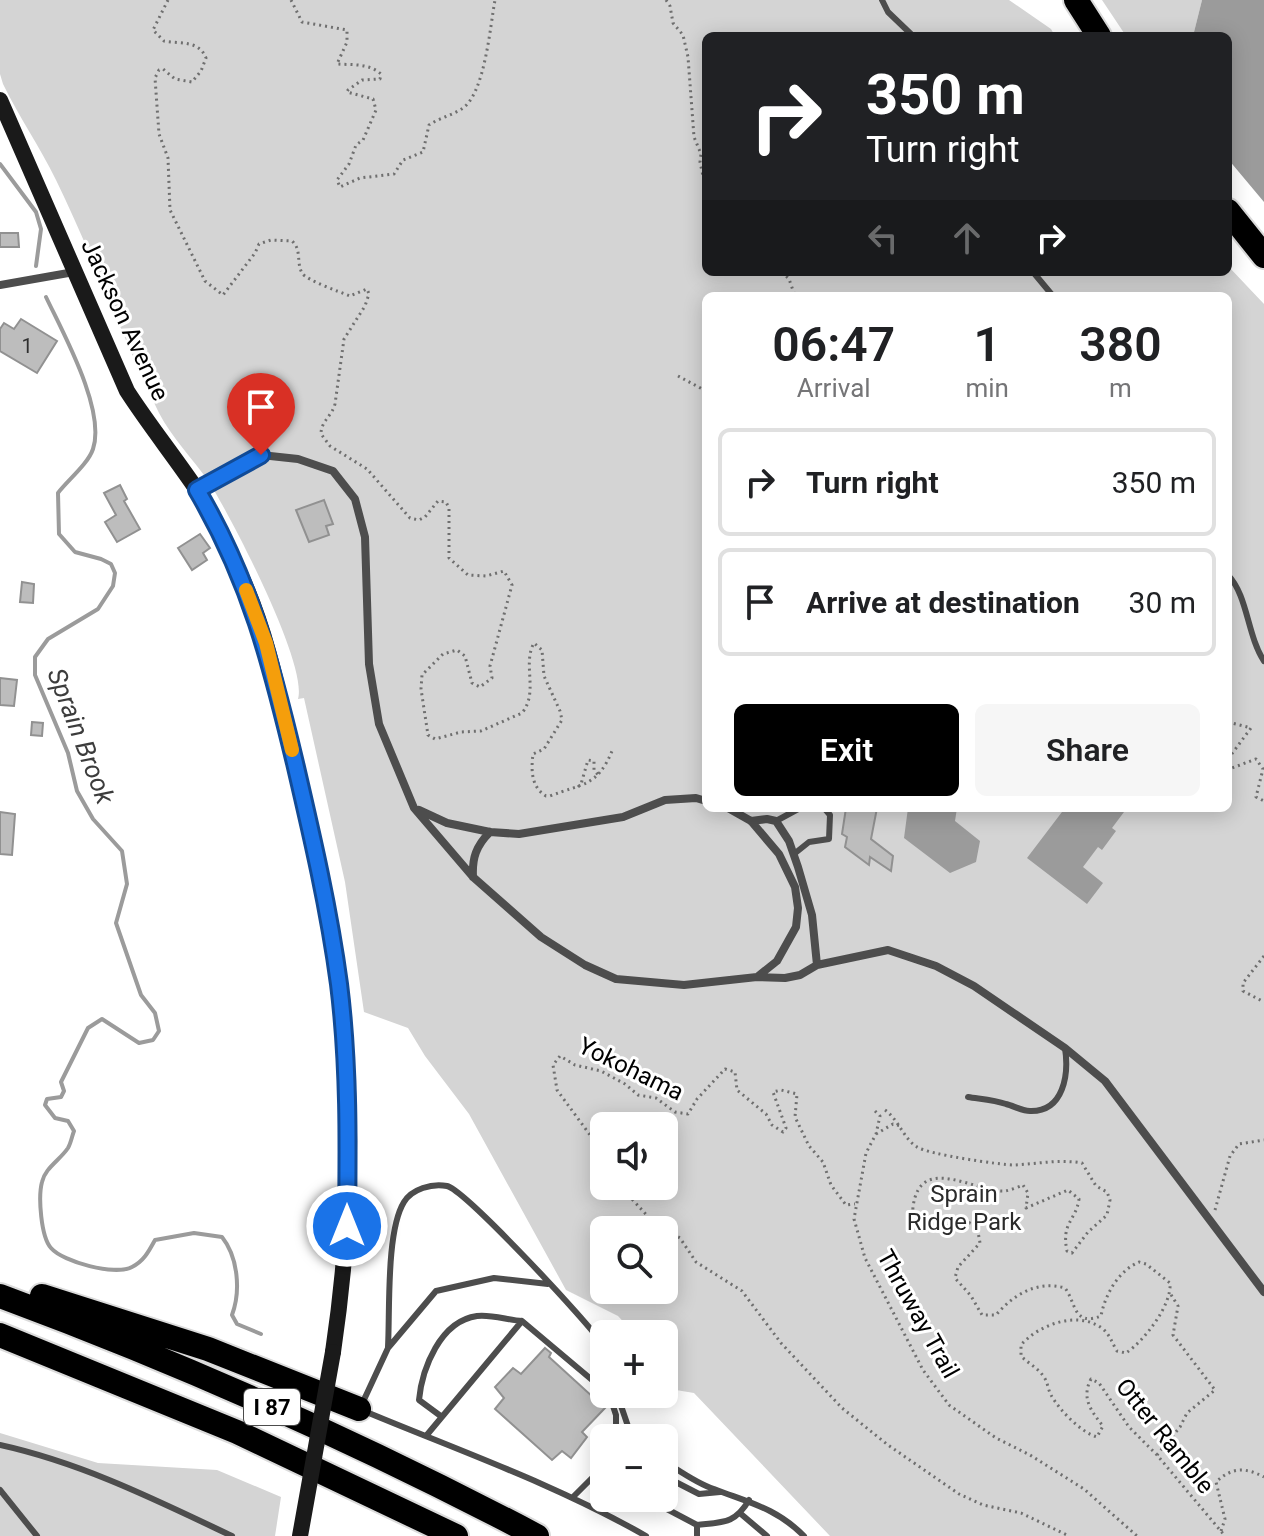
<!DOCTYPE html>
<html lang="en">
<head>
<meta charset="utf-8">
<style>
  body { margin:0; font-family:Roboto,sans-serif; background:#f6f6f6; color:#202124; height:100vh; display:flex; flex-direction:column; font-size:30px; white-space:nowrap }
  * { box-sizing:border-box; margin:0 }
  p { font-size:26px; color:#757577 }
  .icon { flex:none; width:44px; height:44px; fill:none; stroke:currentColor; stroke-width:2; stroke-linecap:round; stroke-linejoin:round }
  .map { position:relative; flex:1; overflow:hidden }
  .drawer { position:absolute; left:702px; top:292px; width:530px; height:520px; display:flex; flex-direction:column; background:#fff; border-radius:12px; box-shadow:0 4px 20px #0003 }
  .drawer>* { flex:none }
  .guide { position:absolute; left:702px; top:32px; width:530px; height:244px; border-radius:12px; box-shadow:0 4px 20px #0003; background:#202124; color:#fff; overflow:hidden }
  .buttons { position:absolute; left:590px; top:1112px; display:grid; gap:16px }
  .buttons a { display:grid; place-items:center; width:88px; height:88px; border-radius:12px; background:#fff; box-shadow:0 4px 20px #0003; font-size:40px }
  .pin { position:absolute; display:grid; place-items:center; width:68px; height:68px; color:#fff; margin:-82px -34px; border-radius:50% 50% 50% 0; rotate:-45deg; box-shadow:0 0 8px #0007 }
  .pin .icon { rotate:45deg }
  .me { position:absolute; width:88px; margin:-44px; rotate:0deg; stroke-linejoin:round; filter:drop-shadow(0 0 6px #0008) }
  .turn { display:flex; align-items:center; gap:28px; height:168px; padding:0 32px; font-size:36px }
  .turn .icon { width:104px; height:104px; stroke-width:2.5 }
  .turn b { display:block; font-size:56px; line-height:68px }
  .lanes { display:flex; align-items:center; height:76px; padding:0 32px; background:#0003; justify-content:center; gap:40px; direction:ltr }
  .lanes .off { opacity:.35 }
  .eta { display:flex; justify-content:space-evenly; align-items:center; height:136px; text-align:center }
  .eta b { font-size:48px; font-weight:600; line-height:56px }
  .action { display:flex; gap:16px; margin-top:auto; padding:16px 32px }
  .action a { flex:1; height:92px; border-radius:12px; background:#000; color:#fff; font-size:32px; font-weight:600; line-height:92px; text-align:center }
  .action a+a { background:#f6f6f6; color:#202124 }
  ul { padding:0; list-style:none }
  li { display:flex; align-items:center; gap:24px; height:108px; margin:0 16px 12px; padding:0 16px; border:4px solid #e0e0e0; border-radius:12px }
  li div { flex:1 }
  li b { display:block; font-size:30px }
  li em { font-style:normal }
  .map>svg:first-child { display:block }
  .green { fill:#d4d4d4; fill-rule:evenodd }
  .water { fill:#9b9b9b }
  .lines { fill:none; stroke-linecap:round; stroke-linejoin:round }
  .stream { stroke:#9b9b9b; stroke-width:4 }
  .building { fill:#bdbdbd; stroke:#919191; stroke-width:2 }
  .motorway-casing { stroke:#dbdbdb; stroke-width:28 }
  .path { stroke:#6f6f6f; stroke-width:3; stroke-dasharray:2 4; stroke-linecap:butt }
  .service { stroke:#4d4d4d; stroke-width:6 }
  .minor { stroke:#4d4d4d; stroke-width:8 }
  .secondary { stroke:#1a1a1a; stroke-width:16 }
  .motorway { stroke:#000; stroke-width:24 }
  .secondary-bridge { stroke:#1a1a1a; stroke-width:16 }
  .route-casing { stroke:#114b97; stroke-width:20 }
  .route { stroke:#1a73e8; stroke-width:14 }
  .slow { stroke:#f59e0b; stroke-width:14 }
  .labels { text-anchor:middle; stroke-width:6; stroke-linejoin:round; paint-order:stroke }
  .number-label { font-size:20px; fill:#2f2f2f }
  .shield { fill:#fff; stroke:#4c4c4c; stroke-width:2 }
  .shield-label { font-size:22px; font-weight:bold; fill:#000 }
  .street-label { font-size:24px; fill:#000; stroke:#fff }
  .park-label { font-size:24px; fill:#2b2b2b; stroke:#fff }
  .water-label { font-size:26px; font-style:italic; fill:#3c3c3c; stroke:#fff }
</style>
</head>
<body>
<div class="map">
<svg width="1264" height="1536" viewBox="0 0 1264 1536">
  <rect width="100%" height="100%" fill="#fff"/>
  <!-- green -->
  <path class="green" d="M0,0H1009L1051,29L1055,36H706V272H1228V266L1264,304V1536H830L694,1393L664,1388V1334H635L618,1316L566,1290L469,1114L425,1056L408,1028L364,1012L345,882L304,698L298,699C308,664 231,517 209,482C193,459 172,438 159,413C122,337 93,256 56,180C40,147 19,117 3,84L0,74ZM706,296H1228V808H706ZM604,1126H664V1186H604ZM604,1230H664V1290H604Z
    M1102,0H1202L1193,36H1126Z
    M0,1433L98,1463L217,1470L281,1497L275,1536H0Z"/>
  <!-- water -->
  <path class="water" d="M1202,0H1264V202L1228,159V36H1193Z
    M908,808H957L955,821L980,841L976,862L950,873L904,838Z
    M1065,808H1127L1112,828L1116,831L1102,850L1098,847L1083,867L1103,883L1087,904L1027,858Z"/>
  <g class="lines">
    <!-- stream -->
    <path class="stream" d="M0,164L36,212L41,229L36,266
      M46,297C63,333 106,410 93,449C88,464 68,480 58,493L59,534L75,552L101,559L111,564L115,573L113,586L98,609L48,639L35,657V675L68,753L77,791L93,819L122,851L127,884L116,923L141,995L155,1013L159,1031L153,1040L139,1043L102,1019L88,1028L61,1082L64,1091L61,1097L47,1099L45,1105L55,1118L68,1121L74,1131C72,1136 71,1143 68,1148C60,1160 45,1168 42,1182C38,1197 41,1237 51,1248C63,1262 115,1276 132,1267C144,1261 149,1251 155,1240L194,1233L222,1237C238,1257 241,1291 232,1315L237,1324L261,1334"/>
  </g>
  <!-- building -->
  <path class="building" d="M0,233H18L19,247H0Z
    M21,319L57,341L37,373L0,351V329L4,323L14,329Z
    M120,485L127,499L124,501L140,529L117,542L105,522L116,515L104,493Z
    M324,500L333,524L326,526L329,535L309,542L296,510Z
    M200,534L210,548L203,553L207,560L192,570L178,548Z
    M22,582L34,584L33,603L20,602Z
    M0,678L17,680L14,706L0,705Z
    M32,722L43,723L42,736L31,735Z
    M846,808H877L871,839L893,856L891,871L870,857L869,865L845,847L847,837L842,834Z
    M0,812L15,814L12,855L0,854Z
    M545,1348L551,1353L549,1357L605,1408L582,1432L587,1437L571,1458L562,1451L552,1460L495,1409L504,1398L495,1387L513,1368L521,1374Z"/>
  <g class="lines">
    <!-- motorway casing -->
    <g class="motorway-casing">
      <path id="motorway" d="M1076,0L1099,36
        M1228,211L1264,256
        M0,1296C184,1364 364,1445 537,1536
        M42,1296L208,1349L359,1409
        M0,1335L237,1432L456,1536"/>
    </g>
    <!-- path -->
    <path class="path" d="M168,0L153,30L164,41C180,44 199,40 206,58L201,71L192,82L175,79L163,69L159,70L155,78L159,134L168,158L170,210L205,281L223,295L255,253L259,244L271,240L292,241C302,250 296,262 302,273C306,280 340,292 350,296L367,289L369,294L365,306L344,339L335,404C332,416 321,421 321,434L330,446L367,469L410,518L419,520L425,517L438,501L446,502L449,508V558L468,575L486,576L504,571L512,585L490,666L492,678L480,687L472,683L465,656L457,650L443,654L422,675L421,689L428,735L435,739L461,732L481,731L522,713C539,692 522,664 534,643L542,650L544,676L560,711L562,720L544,749L533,754C531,770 531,787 546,796H550C583,783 597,787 612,751
      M291,0L302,22L347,30V42L337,64C351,65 369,63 381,74L380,79L362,80L348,90L347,92L373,99L376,110L363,140L356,145L349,164L337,180L340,187L360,178L394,174L403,160L423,152L429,125C439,118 453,115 463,108C485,92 490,27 495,0
      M666,0L670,6L673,23L683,35L688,57L694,137L701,154L700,162L706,190
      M782,272L789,279L795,296
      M678,376L706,391
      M1228,722L1251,728L1228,759
      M1228,764L1232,768L1256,759L1263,769L1256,797L1264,801
      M578,787L581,784L588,760L594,761V770L599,776
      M1264,956L1243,983V991L1264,1002
      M885,1110C899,1120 903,1138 917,1147C927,1154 1000,1165 1014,1165C1037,1164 1059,1159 1082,1163L1096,1186L1107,1192L1110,1200L1107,1215L1088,1232L1072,1253L1067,1251C1061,1222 1076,1221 1079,1199L1068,1190L1026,1208L1028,1193L1023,1185C1018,1187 1011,1190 1005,1191C976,1193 920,1152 913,1207C912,1216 916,1223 923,1228L938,1229L963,1220L977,1226L980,1243L958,1267L955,1278L971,1296L982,1315H996C1013,1295 1037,1280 1065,1288C1076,1302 1073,1327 1101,1316C1105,1295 1118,1271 1139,1262L1146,1264L1170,1283C1172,1305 1144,1341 1126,1353L1117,1351C1112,1343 1110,1335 1103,1329C1079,1310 1039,1324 1021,1345V1356C1029,1364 1038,1368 1044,1377C1048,1383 1048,1390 1051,1395C1059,1410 1082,1433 1097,1437L1103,1426C1091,1411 1081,1398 1091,1379L1099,1383L1129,1427L1157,1455L1225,1536
      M875,1111L880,1116L876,1134L866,1153L854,1219L865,1258L923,1370L949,1405L996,1438L1030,1455L1084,1489L1137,1536
      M876,1134L893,1124L901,1126
      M604,1154L557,1090L553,1065L560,1056L575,1065L601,1071L625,1084L638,1095L656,1098L675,1112L688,1114L697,1099L725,1069L735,1072L737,1090L766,1114L772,1125L783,1132L786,1128L773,1092L781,1090L797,1094L795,1117L809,1146L823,1162L831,1185L846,1205L855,1204
      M620,1186L653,1222L680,1238L696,1262L742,1291L781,1343L842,1408L888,1445L959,1494L983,1505L1021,1513L1069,1536
      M1215,1210L1230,1156L1239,1144L1264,1140
      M1157,1455L1180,1427L1187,1413L1215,1390L1173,1335L1178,1306L1170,1293
      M1221,1531L1225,1519L1216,1482C1232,1467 1245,1467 1264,1477"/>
    <!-- service -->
    <path class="service" d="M882,0L888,12L913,36
      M1033,272L1053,296
      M1228,575C1248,596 1247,635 1264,661
      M776,821L800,808
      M794,854L809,842L829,839L830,815L824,808
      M968,1097C980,1099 994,1100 1006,1104C1014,1106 1022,1111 1030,1111C1064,1112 1069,1074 1065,1048
      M522,1321L604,1390
      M388,1347C390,1311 386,1231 404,1202C412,1189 432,1183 447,1186C466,1191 589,1323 604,1346
      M609,1394L616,1415V1438
      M617,1394L632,1438
      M362,1404L388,1348L436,1291L494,1278L548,1284
      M364,1411C460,1451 555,1484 646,1536
      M426,1436L522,1321C508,1320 490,1314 477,1316C440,1321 422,1369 419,1400L442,1417
      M0,1445C82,1463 156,1500 232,1536
      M664,1461C680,1471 696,1483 714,1489C750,1503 776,1508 804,1536
      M664,1476L699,1494L720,1492
      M0,1490L37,1536
      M573,1497L595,1475L604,1478
      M646,1498L697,1525V1536
      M741,1514L767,1536
      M697,1525C723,1522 735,1524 749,1500"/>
    <!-- minor -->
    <path class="minor" d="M0,285L74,272
      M197,490L261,455L298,459L333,471L355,499L365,537L369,664L379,724L414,808L473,877L541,937L585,965L616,979L684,985L757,977L777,961L796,927L798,908L795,887L779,854L751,821L728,808
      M419,810L447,823L490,832L519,834L623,817L665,800L696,798L706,801
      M751,821L767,819L776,821L789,841L798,867L812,915L817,965
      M473,877C472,858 476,846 490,832
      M757,977L785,978L800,975L817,965L888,950L936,966L974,986L1065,1048L1105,1081L1264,1292"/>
    <!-- secondary -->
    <path class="secondary" d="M0,100L127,391C149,425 174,456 197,490C214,517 228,547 241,576C269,636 281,705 296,769C312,840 329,910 339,983C355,1105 351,1231 333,1352"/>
    <!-- motorway -->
    <use href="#motorway" class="motorway"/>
    <!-- secondary-bridge -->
    <path class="secondary-bridge" d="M300,1536L333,1352"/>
  </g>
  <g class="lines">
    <!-- route casing -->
    <g class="route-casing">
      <path id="route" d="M261,455L197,490C250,580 271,663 295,763C312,836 329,909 339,984C349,1064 348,1145 347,1226"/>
    </g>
    <!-- route -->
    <use href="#route" class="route"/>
    <!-- slow -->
    <path class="slow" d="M246,590L266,643L292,750"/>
  </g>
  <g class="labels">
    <!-- number labels -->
    <g class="number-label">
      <text x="27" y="353">1</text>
    </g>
    <!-- shield labels -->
    <rect class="shield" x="244" y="1389" width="56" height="36" rx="6"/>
    <g class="shield-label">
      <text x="272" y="1415">I 87</text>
    </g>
    <!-- street labels -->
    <g class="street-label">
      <text transform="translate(125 320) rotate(65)" y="8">Jackson Avenue</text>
      <text transform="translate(631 1069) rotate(26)" y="8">Yokohama</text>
      <text transform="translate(918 1314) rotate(61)" y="8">Thruway Trail</text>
      <text transform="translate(1165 1436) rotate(51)" y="8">Otter Ramble</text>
    </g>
    <!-- park labels -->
    <g class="park-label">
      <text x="964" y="1202">Sprain<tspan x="964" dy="28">Ridge Park</tspan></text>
    </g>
    <!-- water labels -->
    <g class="water-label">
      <text transform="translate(81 736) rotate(69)" y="9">Sprain Brook</text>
    </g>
  </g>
</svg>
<div class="buttons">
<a><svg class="icon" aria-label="sound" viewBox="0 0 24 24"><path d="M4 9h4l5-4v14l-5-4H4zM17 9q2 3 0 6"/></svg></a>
<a><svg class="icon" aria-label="search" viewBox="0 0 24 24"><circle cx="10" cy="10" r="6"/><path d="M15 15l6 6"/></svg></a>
<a>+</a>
<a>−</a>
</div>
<div class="pin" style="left:261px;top:455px;background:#d93025"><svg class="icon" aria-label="arrive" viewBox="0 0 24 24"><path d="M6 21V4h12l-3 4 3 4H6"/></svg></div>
<svg class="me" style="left:347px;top:1226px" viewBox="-20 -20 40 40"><circle r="17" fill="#1a73e8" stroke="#fff" stroke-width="3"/><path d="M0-11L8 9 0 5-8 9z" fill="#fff"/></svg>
<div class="guide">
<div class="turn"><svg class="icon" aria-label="right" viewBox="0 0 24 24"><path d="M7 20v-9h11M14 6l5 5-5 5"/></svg><div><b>350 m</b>Turn right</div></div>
<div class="lanes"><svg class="icon off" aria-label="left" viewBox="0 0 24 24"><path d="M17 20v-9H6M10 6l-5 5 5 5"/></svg><svg class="icon off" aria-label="ahead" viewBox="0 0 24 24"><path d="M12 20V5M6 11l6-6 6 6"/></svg><svg class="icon" aria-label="right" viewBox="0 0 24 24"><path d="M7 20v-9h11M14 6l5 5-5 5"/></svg></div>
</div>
<section class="drawer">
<div class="eta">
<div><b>06:47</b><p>Arrival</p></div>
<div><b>1</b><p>min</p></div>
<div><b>380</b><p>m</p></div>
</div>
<ul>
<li><svg class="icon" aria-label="right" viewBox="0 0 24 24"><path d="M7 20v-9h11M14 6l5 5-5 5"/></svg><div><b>Turn right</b></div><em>350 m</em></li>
<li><svg class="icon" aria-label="arrive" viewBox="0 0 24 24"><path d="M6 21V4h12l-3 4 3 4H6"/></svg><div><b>Arrive at destination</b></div><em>30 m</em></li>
</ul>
<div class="action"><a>Exit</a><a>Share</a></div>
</section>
</div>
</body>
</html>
